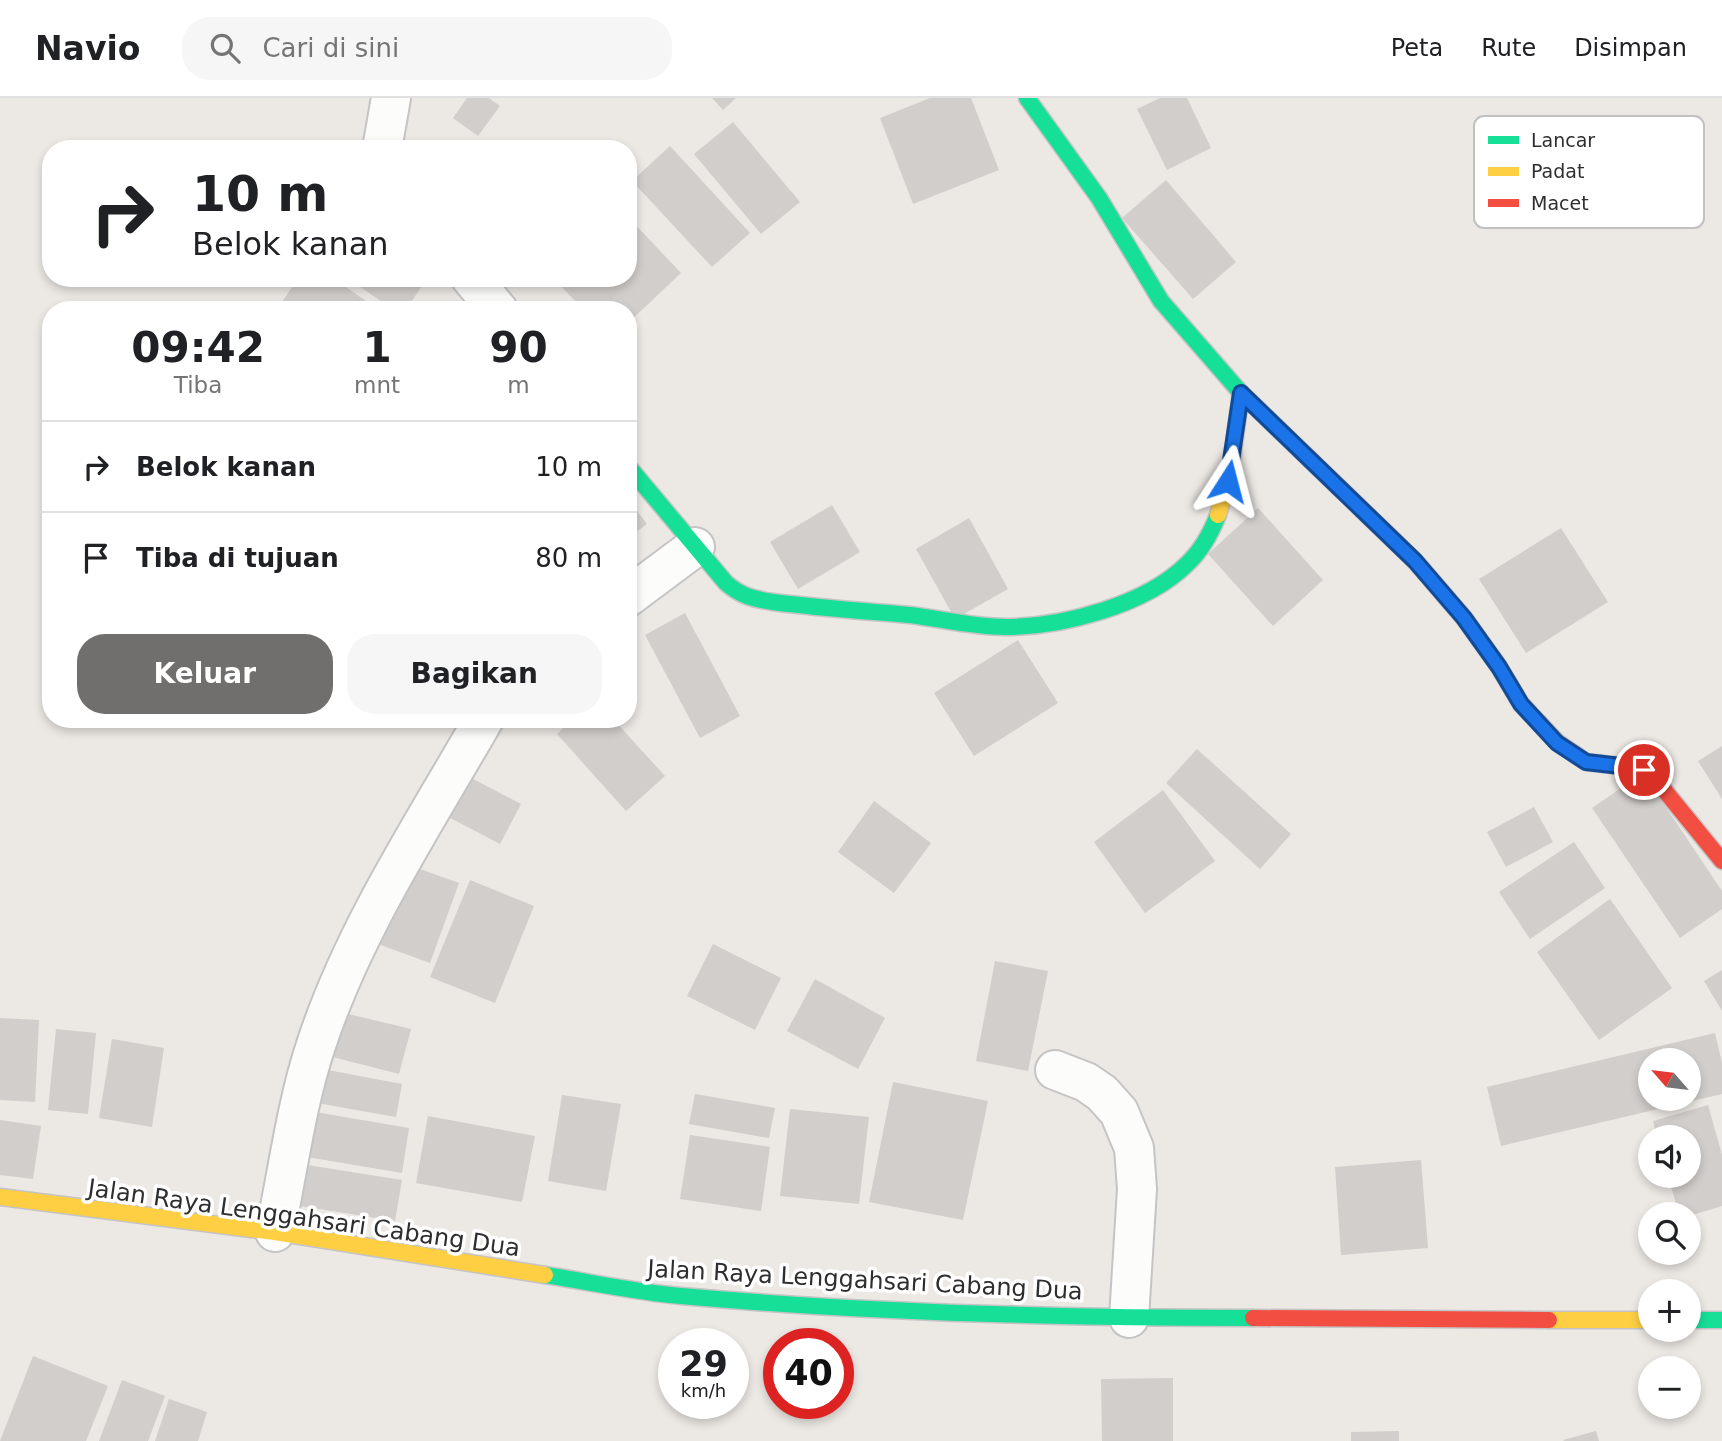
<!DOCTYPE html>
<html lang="id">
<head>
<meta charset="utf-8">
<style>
  body { margin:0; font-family:"DejaVu Sans",sans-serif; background:#f6f6f6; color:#202124; height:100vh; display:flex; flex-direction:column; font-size:26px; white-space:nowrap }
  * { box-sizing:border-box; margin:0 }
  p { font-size:23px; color:#757577 }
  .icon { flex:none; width:38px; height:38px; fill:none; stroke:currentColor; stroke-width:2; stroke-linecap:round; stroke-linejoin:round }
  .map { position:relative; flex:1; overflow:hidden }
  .sheet { position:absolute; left:42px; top:203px; width:595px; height:427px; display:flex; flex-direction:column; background:#fff; border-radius:28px; box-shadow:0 4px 10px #0003 }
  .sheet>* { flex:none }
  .hud { position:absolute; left:42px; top:42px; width:595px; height:147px; border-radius:28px; box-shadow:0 4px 10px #0003; background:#fff; color:#202124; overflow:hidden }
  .needle { width:46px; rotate:298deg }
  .fabs { position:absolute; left:1638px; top:950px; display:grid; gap:14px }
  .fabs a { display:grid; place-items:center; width:63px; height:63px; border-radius:50%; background:#fff; box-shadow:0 4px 10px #0003; font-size:35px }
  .speed { position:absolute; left:658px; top:1230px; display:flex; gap:14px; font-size:35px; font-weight:700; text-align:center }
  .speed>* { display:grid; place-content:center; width:91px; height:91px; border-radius:50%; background:#fff; box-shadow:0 4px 10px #0003; line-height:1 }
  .speed small { font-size:18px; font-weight:400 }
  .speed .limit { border:10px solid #d22; background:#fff; color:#111 }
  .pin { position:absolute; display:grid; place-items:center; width:60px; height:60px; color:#fff; margin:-30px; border:4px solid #fff; border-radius:50%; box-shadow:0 2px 7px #0007 }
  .me { position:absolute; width:77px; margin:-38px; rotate:9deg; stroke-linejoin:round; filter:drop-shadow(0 0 5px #0008) }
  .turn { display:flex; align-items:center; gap:24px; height:147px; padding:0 35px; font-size:32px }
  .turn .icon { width:91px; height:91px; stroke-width:2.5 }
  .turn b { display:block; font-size:49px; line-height:60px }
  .eta { display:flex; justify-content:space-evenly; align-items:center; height:119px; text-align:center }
  .eta b { font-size:42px; font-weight:700; line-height:49px }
  .primary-button { display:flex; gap:14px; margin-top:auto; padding:14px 35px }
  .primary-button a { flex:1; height:80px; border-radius:28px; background:#706f6e; color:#fff; font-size:28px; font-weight:700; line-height:80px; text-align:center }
  .primary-button a+a { background:#f6f6f6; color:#202124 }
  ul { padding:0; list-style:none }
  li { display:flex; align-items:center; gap:21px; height:91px; padding:0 35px; border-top:2px solid #e0e0e0 }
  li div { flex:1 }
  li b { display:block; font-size:26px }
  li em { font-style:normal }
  header { display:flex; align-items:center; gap:42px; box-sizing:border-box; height:98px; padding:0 35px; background:#fff; border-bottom:2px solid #e0e0e0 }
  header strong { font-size:33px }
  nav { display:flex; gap:38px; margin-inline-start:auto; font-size:24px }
  .search { width:490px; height:63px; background:#f6f6f6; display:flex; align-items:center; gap:18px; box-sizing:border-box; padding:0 24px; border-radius:28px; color:#757577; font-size:26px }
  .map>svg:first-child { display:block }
  .building { fill:#d1cecb; fill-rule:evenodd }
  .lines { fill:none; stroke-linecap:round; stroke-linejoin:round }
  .street-casing { stroke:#c5c4c5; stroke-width:42 }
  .fast-casing { stroke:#c5c4c5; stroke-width:19 }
  .slow-casing { stroke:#c5c4c5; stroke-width:19 }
  .jam-casing { stroke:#c5c4c5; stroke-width:19 }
  .street { stroke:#fcfcfb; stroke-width:38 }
  .fast { stroke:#16e098; stroke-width:16 }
  .slow { stroke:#ffcf43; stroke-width:16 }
  .jam { stroke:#f24e42; stroke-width:16 }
  .route-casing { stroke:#114b97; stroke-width:18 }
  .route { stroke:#1a73e8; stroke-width:12 }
  .labels { text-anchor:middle; stroke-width:7; stroke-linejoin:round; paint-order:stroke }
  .street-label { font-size:24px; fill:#2e2e2e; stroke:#fff }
  .key { fill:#fff; stroke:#c0c0c0; stroke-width:2 }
  .key-label { font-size:19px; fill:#2e2e2e }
</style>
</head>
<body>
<header>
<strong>Navio</strong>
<div class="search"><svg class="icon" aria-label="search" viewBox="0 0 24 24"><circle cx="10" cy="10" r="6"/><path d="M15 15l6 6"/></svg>Cari di sini</div>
<nav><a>Peta</a><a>Rute</a><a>Disimpan</a></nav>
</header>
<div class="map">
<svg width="1722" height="1343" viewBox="0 0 1722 1343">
  <rect width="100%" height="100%" fill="#ece8e4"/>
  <!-- building -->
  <path class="building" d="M467,0H489L500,8L478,38L453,20Z
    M712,0H736L723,12Z
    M930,0H971L999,72L913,106L880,20Z
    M1160,0H1187L1211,50L1167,72L1137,11Z
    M733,24L800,104L761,136L694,56Z
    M670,48L750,135L712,169L632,83Z
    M1166,82L1236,164L1193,201L1122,120Z
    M628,119L681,175L628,225V212H584L557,184L561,180H628Z
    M298,180H333L379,212H282L278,210Z
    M347,180H427L406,212H394Z
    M628,401L647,426L628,440Z
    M832,407L860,454L798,491L770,444Z
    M1258,410L1323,482L1273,528L1208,456Z
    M969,420L1008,491L955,521L916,451Z
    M1561,430L1608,504L1526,555L1479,481Z
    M685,515L740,618L700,640L645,537Z
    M1018,542L1058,605L974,658L934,595Z
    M573,621H613L665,678L626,713L557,636Z
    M1722,648V701L1698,663Z
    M1197,651L1291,736L1260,771L1166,685Z
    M458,673L521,706L500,746L437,713Z
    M1643,675L1722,793V811L1680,840L1592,710Z
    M1163,692L1215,763L1145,815L1094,744Z
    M874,703L931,745L894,795L838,754Z
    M1534,709L1553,744L1506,769L1487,734Z
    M1574,744L1605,790L1530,841L1499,794Z
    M406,766L459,785L430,865L378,846Z
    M470,782L534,808L495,905L430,879Z
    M1610,801L1672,890L1599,942L1537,854Z
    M713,846L781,880L755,932L687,898Z
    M995,863L1048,873L1028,973L976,963Z
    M1722,872V913L1704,883Z
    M815,881L885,920L858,971L787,933Z
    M336,913L411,931L399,976L325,957Z
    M0,920L39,922L35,1004L0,1002Z
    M56,931L96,935L88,1016L48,1012Z
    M1715,935L1722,965V996L1501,1048L1487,989ZM1650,962H1689V1001H1650Z
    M112,941L164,950L152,1029L99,1020Z
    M317,970L402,986L396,1019L311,1004Z
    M893,984L988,1003L963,1122L869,1104Z
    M695,996L775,1010L769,1040L689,1026Z
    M562,997L621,1006L606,1093L548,1083Z
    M1708,1007L1722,1057V1108L1689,1118L1679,1116L1668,1078H1689V1040H1657L1653,1023Z
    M790,1011L869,1019L859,1106L780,1098Z
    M309,1013L409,1030L402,1075L301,1058Z
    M428,1018L535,1038L522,1104L416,1085Z
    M0,1022L41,1028L33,1081L0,1077Z
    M690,1037L770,1049L761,1113L680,1101Z
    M1421,1062L1428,1150L1341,1157L1335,1069Z
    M301,1066L402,1082L395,1123L294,1107Z
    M33,1258L108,1288L86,1343H0Z
    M1173,1280V1343H1102L1101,1281Z
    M122,1282L165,1298L148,1343H99Z
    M169,1301L207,1314L198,1343H155Z
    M1399,1333V1343H1351V1334Z
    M1596,1333L1599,1343H1564L1563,1342Z"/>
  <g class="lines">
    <!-- street casing -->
    <g class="street-casing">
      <path id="street" d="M382,51L391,0
        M471,180L498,212
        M628,499L695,449
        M1055,972L1086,984L1102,995L1119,1014L1134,1050L1137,1091L1129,1220
        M275,1134C288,1073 296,1007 316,947C354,831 424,726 484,621"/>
    </g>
    <!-- fast casing -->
    <g class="fast-casing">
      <path id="fast" d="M1027,0L1099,100L1161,203L1241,295L1415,463L1464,520
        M628,368L726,485C741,498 753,501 773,504C819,510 864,513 910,517C942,521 973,529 1005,529C1062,529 1146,507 1187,466C1202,452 1211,435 1218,417
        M545,1177C590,1184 636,1194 681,1198C871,1215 1063,1220 1253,1220
        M1689,1222H1722"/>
    </g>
    <!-- slow casing -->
    <g class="slow-casing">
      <path id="slow" d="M1218,417L1230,375L1241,295
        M0,1099L275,1134L545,1177
        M1549,1222H1650"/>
    </g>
    <!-- jam casing -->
    <g class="jam-casing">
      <path id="jam" d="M1464,520L1499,569L1521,606L1557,644L1586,664L1638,670L1652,677L1722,763
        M1253,1220L1549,1222"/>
    </g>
    <!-- street -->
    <use href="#street" class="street"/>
    <!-- fast -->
    <use href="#fast" class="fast"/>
    <!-- slow -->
    <use href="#slow" class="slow"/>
    <!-- jam -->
    <use href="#jam" class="jam"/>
  </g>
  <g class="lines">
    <!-- route casing -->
    <g class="route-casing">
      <path id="route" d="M1228,383L1241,295L1415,463L1464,520L1499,569L1521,606L1557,645L1586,664L1638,670L1644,672"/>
    </g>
    <!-- route -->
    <use href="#route" class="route"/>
  </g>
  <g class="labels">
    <!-- street labels -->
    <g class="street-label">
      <text transform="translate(304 1120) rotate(8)" y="8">Jalan Raya Lenggahsari Cabang Dua</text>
      <text transform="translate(865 1182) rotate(3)" y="8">Jalan Raya Lenggahsari Cabang Dua</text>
    </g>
  </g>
  <!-- legend -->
  <rect x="1474" y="18" width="230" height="112" rx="10" class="key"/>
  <rect x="1488" y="38" width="31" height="8" fill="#16e098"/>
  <rect x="1488" y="69" width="31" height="9" fill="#ffcf43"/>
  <rect x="1488" y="101" width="31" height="8" fill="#f24e42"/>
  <g class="key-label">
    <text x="1531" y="49">Lancar</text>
    <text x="1531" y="80">Padat</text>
    <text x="1531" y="112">Macet</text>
  </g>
</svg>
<div class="fabs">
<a><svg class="needle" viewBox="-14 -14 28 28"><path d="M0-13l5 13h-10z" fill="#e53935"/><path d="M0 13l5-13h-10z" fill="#757577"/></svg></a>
<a><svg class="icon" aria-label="sound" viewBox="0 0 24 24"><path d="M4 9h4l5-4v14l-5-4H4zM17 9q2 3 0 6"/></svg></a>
<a><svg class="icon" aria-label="search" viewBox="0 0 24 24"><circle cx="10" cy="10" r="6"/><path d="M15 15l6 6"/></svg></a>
<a>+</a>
<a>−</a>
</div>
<div class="speed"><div>29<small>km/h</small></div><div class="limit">40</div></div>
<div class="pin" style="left:1644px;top:672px;background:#d93025"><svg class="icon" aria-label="arrive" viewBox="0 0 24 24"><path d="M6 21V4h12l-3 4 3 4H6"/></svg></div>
<svg class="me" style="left:1228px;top:383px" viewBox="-20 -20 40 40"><path d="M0-17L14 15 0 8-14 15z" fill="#1a73e8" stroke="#fff" stroke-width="4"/></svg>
<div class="hud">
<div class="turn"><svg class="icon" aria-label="right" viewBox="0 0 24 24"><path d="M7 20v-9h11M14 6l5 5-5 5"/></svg><div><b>10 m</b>Belok kanan</div></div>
</div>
<section class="sheet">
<div class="eta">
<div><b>09:42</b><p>Tiba</p></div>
<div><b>1</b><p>mnt</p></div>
<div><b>90</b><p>m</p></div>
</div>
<ul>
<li><svg class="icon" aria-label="right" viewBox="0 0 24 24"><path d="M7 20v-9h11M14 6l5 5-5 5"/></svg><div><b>Belok kanan</b></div><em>10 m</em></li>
<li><svg class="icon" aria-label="arrive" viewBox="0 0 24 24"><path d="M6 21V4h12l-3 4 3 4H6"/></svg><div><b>Tiba di tujuan</b></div><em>80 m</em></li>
</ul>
<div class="primary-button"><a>Keluar</a><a>Bagikan</a></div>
</section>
</div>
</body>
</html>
